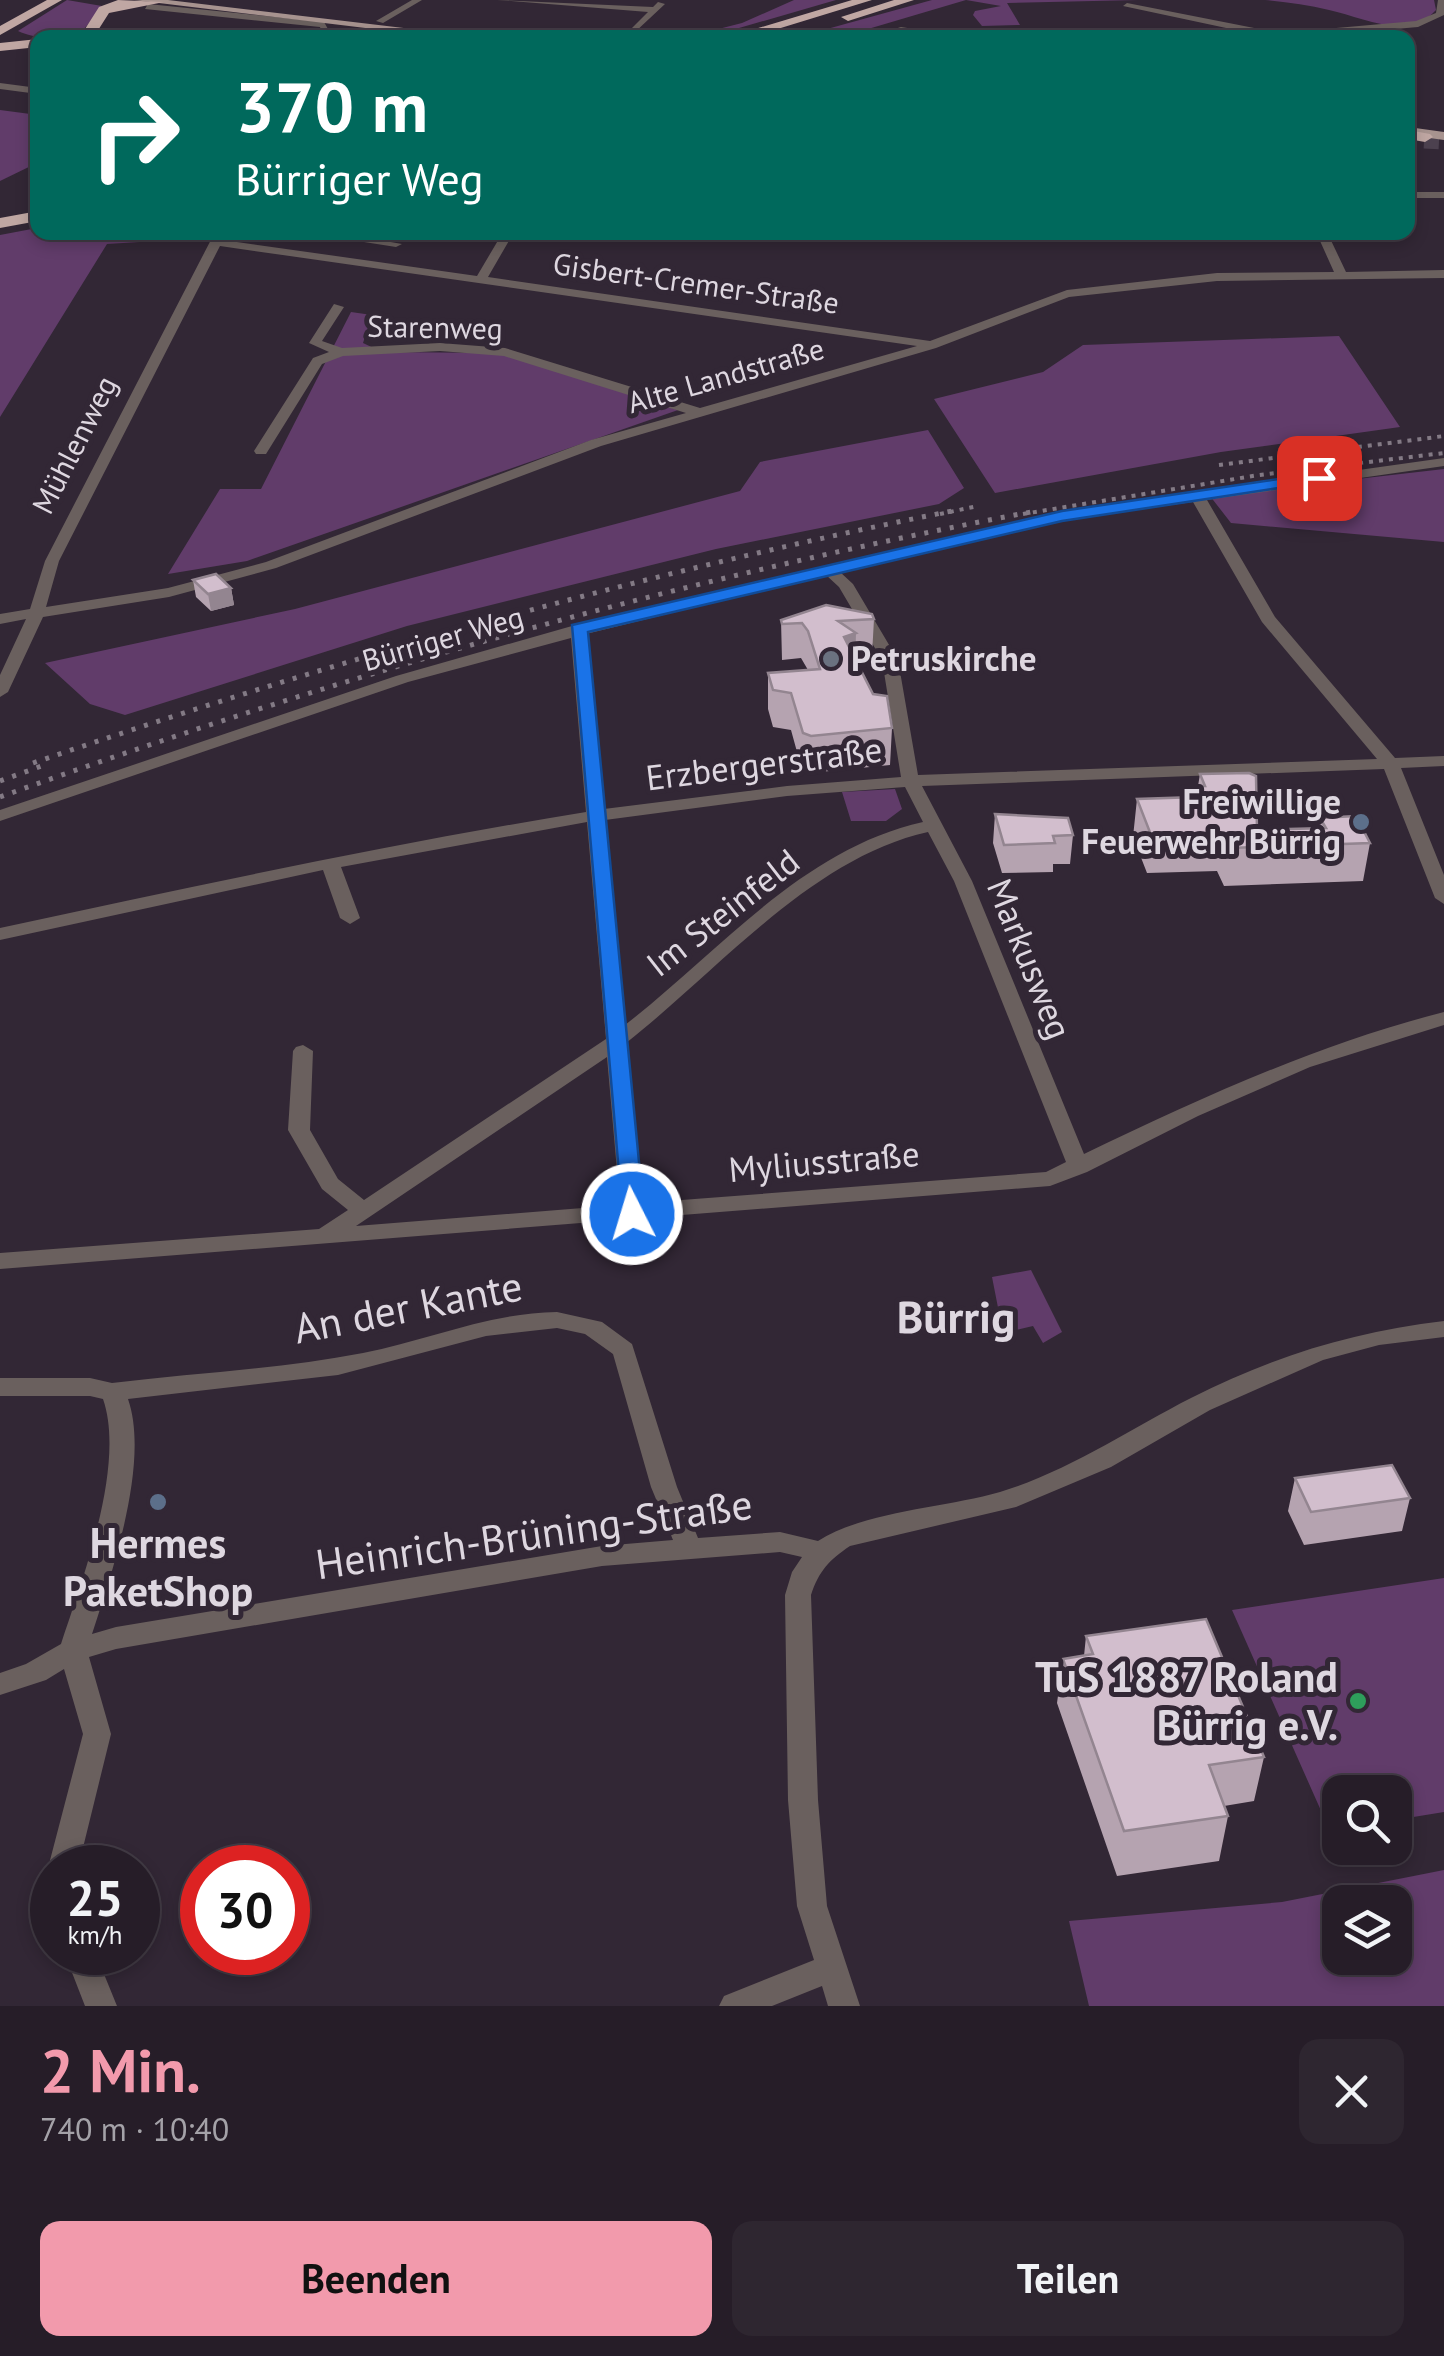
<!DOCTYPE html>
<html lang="de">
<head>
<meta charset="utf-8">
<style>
  body { margin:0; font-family:"PT Sans",sans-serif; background:#2e2630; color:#f1f3f6; height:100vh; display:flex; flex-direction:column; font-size:38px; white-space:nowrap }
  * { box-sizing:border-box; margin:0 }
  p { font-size:32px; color:#a4a2a8 }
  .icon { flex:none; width:55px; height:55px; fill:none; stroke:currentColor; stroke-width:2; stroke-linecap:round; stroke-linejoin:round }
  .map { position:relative; height:2006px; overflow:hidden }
  .panel { display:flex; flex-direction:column; background:#261d28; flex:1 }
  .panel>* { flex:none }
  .hud { position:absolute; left:30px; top:30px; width:1385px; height:210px; border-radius:20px; box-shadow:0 5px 15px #0003,0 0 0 2px #423b45; background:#00695c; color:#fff; overflow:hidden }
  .fabs { position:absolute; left:1322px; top:1775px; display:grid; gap:20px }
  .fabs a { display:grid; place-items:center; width:90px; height:90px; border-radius:20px; background:#261d28; box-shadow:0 5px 15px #0003,0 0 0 2px #423b45; font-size:50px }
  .speed { position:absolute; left:30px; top:1845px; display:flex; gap:20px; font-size:50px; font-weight:700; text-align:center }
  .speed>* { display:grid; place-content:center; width:130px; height:130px; border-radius:50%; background:#261d28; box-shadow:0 5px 15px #0003,0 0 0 2px #423b45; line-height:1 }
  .speed small { font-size:25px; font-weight:400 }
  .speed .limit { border:15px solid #d22; background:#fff; color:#111 }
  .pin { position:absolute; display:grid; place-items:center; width:85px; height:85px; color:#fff; margin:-42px; border-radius:20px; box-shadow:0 5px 15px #0006 }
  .me { position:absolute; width:110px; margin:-55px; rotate:355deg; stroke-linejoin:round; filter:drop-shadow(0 0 8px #0008) }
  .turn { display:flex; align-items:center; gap:35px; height:210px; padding:0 40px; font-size:45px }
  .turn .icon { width:130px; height:130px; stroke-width:2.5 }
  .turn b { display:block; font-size:70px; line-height:85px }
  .round { display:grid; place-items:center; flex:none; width:105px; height:105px; border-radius:20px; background:#2e2630 }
  .headline { display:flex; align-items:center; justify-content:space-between; height:170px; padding:0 40px }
  h1 { font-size:60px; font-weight:700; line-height:75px; color:#f29aac }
  .cta { display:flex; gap:20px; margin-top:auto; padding:20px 40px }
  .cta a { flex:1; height:115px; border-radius:20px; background:#f29aac; color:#111; font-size:40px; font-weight:700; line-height:115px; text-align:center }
  .cta a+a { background:#2e2630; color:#f1f3f6 }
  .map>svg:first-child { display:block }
  .green { fill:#613c6a; fill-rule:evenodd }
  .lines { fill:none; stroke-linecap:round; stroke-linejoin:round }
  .highway-tunnel { stroke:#4c414f; stroke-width:15; stroke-dasharray:15 8; stroke-linecap:butt }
  .minor { fill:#6a605e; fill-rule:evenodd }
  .major { fill:#a7938f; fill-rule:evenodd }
  .highway { fill:#c0a7a3; fill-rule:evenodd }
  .rail-far1 { stroke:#837a85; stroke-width:4; stroke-dasharray:4 6; stroke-linecap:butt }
  .rail { stroke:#837a85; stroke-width:5; stroke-dasharray:4 9; stroke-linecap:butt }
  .wall { fill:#b5a3b0 }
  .shaded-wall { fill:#938590 }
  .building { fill:#d2becd; stroke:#938590; stroke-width:2.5 }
  .route { fill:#1a73e8; stroke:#114b97; stroke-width:2.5 }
  .worship-dot { fill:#6b7280; stroke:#322735; stroke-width:4 }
  .service-dot { fill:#5c6f8a; stroke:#322735; stroke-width:4 }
  .leisure-dot { fill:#2e9e5b; stroke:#322735; stroke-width:4 }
  .labels { text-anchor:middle; stroke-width:10; stroke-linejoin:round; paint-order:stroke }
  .far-street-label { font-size:30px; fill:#ded7e0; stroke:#322735 }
  .poi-label { font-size:35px; font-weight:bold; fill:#ded7e0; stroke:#322735; text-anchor:start }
  .street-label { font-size:35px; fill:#ded7e0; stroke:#322735 }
  .near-street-label { font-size:42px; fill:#ded7e0; stroke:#322735 }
  .near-poi-label { font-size:42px; font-weight:bold; fill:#ded7e0; stroke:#322735 }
  .district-label { font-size:45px; font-weight:bold; fill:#ded7e0; stroke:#322735 }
</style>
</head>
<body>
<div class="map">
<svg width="1444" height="2006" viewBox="0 0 1444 2006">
  <rect width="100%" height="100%" fill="#322735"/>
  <!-- green -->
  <path class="green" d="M67,0L102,6C95,13 90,25 81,31C66,41 34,39 18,31Z
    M794,0H836L708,37H687L742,23Z
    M932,0H1138L1007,3L1020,25L982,26L973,15L975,11L1001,6L966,0L841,37H798Z
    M1265,0H1434L1436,10C1408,42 1362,17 1329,10C1308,5 1287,2 1265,0Z
    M0,110L38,115L37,163L0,181Z
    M37,228L38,232L206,233L204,238L107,244L0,417V235Z
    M351,312L372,315L363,343L382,352L499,353L678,410L247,561L168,574L220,489H261Z
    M1339,336L1400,427L1221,452L995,493L934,399L1043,372L1083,345Z
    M928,430L964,488L939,504L716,549L407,626L125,715L90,704L45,663L295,609L740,491L760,462Z
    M1444,469V542L1231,523L1210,496Z
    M895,789L902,809L886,821H851L842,792Z
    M1031,1270L1062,1332L1043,1343L1033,1326L1003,1333L992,1277Z
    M1444,1578V1812L1395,1820V1792H1340V1829L1330,1831L1232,1610Z
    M1444,1870V2006H1089L1069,1921L1282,1902ZM1340,1902H1395V1958H1340Z"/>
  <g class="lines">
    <!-- highway-tunnel -->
    <path class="highway-tunnel" d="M1424,141L1444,142"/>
    <!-- minor -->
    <path class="minor" d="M412,0H422L383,23L376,21Z
      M497,0L653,7L658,2L665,4L634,33L630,30L648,12Z
      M1438,0H1444V15L1418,27L1293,38H1273L1123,6L1127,3L1279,33L1416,21L1436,13Z
      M148,4L324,22L333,38H324L320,27L145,9Z
      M901,27L952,35L956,38L901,33L866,38Z
      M195,28L202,30L196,38H186Z
      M395,28L392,33L360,37L356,34Z
      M0,83L38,88V94L0,89Z
      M1408,192H1444V198H1408Z
      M215,232H226L223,240L477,276L503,232H514L488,277L930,341L1067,290L1217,273L1334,272L1316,232H1327L1346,272L1444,270V278L1217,281L1069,297L936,348L601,446L276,568L169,597L43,617L8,692L0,697V675L26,619L0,624V614L30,609L45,561ZM220,246L917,346L700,408L505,348L440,343L342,348L322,341L344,307L334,304L309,343L329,352L313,358L254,451L256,454H266L322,364L343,356L440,351L504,356L686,413L591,440L266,562L168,588L46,607L59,561Z
      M300,232H334L402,244L396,247Z
      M648,232H677L696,238L690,241Z
      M1444,458V466L1207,500L1275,617L1395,758L1444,756V766L1401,768L1444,875V904L1435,898L1384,769L922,786L972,881L1084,1154C1201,1098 1318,1044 1444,1012V1025L1310,1067L1198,1116L1087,1172L1050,1186L0,1269V1253L319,1229L348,1210L322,1189L288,1130L293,1051L296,1047L303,1045L313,1051L310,1130L338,1179L364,1200L606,1039L587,822L341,867L360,918L350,924L340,918L323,870L0,940V928C195,886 389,844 586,812L571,638L408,682L0,821V810L396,676L572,626L1063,512L1189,494L1196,490L1202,492ZM1193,502L1262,622L1377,759L918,775L898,660L853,584L840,572L1063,520ZM826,575L839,587L882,660L901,777L787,786L604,809L586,634ZM905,787L923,822C802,849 719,952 625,1025L605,820L787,796ZM928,832L954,881L1066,1162L1046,1172L642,1203L626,1043C718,971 811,858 928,832ZM607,1057L620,1205L356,1226Z
      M557,1312L602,1322L632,1344L677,1487L698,1538L780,1532L818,1541C865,1511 945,1508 1000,1492C1069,1471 1128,1430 1191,1398C1274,1356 1352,1332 1444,1321V1337L1379,1345L1323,1360L1210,1410L1111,1467L1016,1507L850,1546C829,1560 819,1571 811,1595L818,1800L827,1906L860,2006H828L822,1986L772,2006H719L724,1996L814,1960L797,1906L788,1800L785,1595L792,1572L802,1557L780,1552L602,1566L116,1649L89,1657L111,1734L78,1868H52V1877L48,1868L83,1734L64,1669L46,1680L0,1695V1673L26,1664L61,1644C82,1580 126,1465 103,1399L90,1396H0V1378H90L112,1383C196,1373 280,1369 363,1353C429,1340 489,1313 557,1312ZM557,1328L585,1334L613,1354L651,1487L673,1540L602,1546L116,1627L92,1634C112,1573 150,1462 128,1399L338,1375L486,1336Z
      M64,1952H95L117,2006H85Z"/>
    <!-- major -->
    <path class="major" d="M134,0H168L488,38H448Z
      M1408,127L1444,132V140L1408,135Z"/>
    <!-- highway -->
    <path class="highway" d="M47,0H62L0,35V26Z
      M118,0L164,2L109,13L95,35L61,38L85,29L99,7Z
      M852,0H872L748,38H725Z
      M894,0H914L848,21L841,17Z
      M503,31L533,38H498Z
      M38,39V47L0,51V43Z
      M1408,130L1430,134L1433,137L1425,142L1408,139Z
      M38,211V221L0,228V218Z"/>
    <!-- rail-far1 -->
    <path class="rail-far1" d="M1219,465L1444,436
      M940,514L978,506
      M1023,514L1259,475L1444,453"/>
    <!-- rail -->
    <path class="rail" d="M33,763C335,660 640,573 952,511
      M0,781L47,764
      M0,797C339,675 682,578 1036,511"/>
  </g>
  <!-- wall -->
  <path class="wall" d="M193,580L231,588L234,605L211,611L196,597Z
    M874,619L872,655L856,656L855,659L892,728L890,765L810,773L802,770L791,730L773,727L768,709V673L808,670L801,658L782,660L781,620Z
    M1200,774L1257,830L1318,828L1320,818L1370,843L1363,881L1224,886L1217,871L1147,873L1133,837L1137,799L1190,797L1191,786H1198Z
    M995,814L1073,835L1070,864H1053V872L1002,873L993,843Z
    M1295,1478L1410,1498L1402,1531L1304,1545L1288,1511Z
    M1086,1636L1264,1757L1254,1801L1224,1806L1228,1816L1219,1861L1117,1876L1057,1703L1063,1659L1084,1656Z"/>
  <!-- shaded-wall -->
  <path class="shaded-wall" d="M231,588L234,605L211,611L208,594Z
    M856,633L855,668L844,637Z"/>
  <!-- building -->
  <path class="building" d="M216,574L231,588L208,594L193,580Z
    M826,605L872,614L874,619L838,621L856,633L844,637L873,694L887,696L892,728L811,736L803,733L791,693L773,690L768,673L820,669L808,631L802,623L782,624L781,620Z
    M1249,773L1256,776L1257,830L1326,828L1320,818L1356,816L1370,843L1229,848L1223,833L1151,835L1137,799L1196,797L1191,786H1205L1200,774Z
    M995,814L1068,818L1073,835L1053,836L1055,843L1004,845Z
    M1392,1465L1410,1498L1311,1512L1295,1478Z
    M1206,1619L1264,1757L1209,1765L1228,1816L1124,1831L1063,1659L1093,1654L1086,1636Z"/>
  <!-- route -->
  <path class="route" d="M1319,473L1327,478L1325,481L1062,521L588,632L644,1214L632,1222L623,1220L572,625L1062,511Z"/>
  <!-- markers -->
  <circle class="worship-dot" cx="831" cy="659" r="10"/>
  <g class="service-dot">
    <circle cx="1361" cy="822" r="10"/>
    <circle cx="158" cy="1502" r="10"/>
  </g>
  <circle class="leisure-dot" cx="1358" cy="1701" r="10"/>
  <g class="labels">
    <!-- far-street labels -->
    <g class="far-street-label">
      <text transform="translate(696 284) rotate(8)" y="10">Gisbert-Cremer-Straße</text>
      <text transform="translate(435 328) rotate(1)" y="10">Starenweg</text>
      <text transform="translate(726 376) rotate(-16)" y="10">Alte Landstraße</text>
      <text transform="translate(75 445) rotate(-63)" y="10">Mühlenweg</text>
      <text transform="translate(443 639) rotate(-16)" y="10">Bürriger Weg</text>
    </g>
    <!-- poi labels -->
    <g class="poi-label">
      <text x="851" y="671">Petruskirche</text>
      <text x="1341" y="814" text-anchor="end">Freiwillige<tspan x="1341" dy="40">Feuerwehr Bürrig</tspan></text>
    </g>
    <!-- street labels -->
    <g class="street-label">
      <text transform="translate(764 764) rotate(-7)" y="12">Erzbergerstraße</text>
      <text transform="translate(723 913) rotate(-38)" y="12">Im Steinfeld</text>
      <text transform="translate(1029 959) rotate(68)" y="12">Markusweg</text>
      <text transform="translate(824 1162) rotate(-5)" y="12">Myliusstraße</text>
    </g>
    <!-- near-street labels -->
    <g class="near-street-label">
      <text transform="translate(408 1307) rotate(-11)" y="15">An der Kante</text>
      <text transform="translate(534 1534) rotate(-8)" y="15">Heinrich-Brüning-Straße</text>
    </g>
    <!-- near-poi labels -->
    <g class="near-poi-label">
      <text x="158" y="1558">Hermes<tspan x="158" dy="48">PaketShop</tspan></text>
      <text x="1338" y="1692" text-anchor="end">TuS 1887 Roland<tspan x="1338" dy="48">Bürrig e.V.</tspan></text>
    </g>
    <!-- district labels -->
    <g class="district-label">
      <text x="956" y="1333">Bürrig</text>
    </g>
  </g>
</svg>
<div class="fabs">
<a><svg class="icon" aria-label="search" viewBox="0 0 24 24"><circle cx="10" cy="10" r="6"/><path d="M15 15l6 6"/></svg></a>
<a><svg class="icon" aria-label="layers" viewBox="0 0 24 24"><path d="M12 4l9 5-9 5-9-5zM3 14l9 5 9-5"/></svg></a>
</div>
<div class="speed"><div>25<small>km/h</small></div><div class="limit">30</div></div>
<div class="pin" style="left:1319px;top:478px;background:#d93025"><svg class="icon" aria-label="arrive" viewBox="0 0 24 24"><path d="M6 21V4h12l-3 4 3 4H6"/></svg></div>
<svg class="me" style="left:632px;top:1214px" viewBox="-20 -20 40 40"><circle r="17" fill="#1a73e8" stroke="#fff" stroke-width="3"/><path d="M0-11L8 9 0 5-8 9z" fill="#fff"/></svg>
<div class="hud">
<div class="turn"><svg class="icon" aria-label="right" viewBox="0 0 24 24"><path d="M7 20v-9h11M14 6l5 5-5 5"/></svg><div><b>370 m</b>Bürriger Weg</div></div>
</div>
</div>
<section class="panel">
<div class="headline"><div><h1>2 Min.</h1><p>740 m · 10:40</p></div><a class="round"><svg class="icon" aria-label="close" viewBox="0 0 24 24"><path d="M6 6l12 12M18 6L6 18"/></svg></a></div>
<div class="cta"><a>Beenden</a><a>Teilen</a></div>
</section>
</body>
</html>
